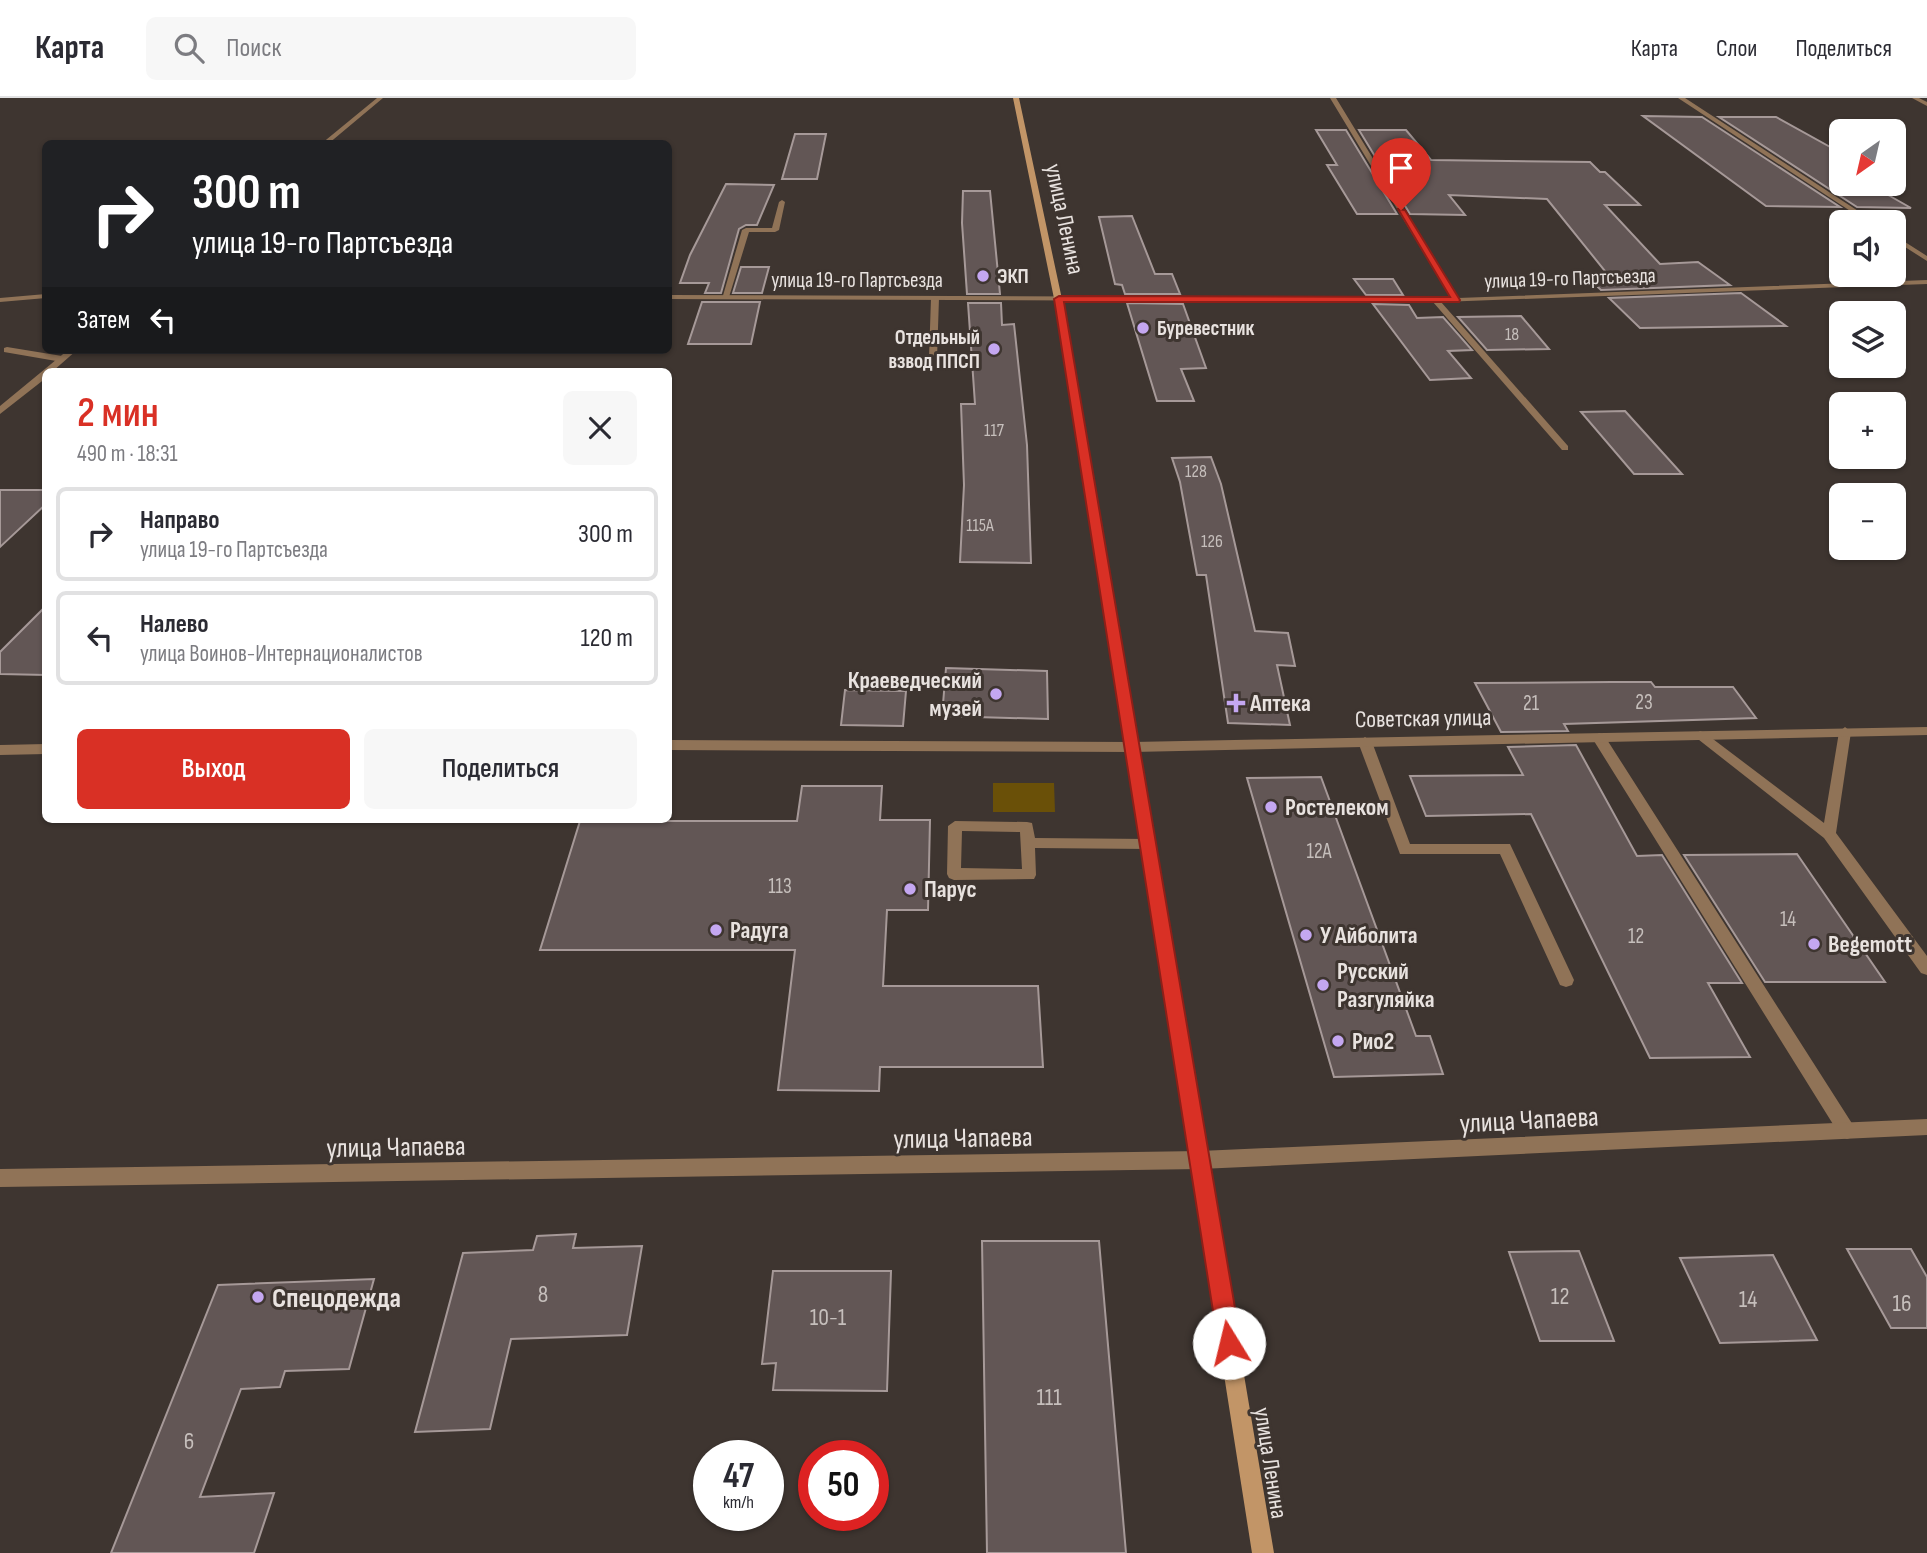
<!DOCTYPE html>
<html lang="ru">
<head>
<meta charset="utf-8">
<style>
  body { margin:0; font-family:"Sofia Sans Condensed",sans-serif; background:#f7f7f7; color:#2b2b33; height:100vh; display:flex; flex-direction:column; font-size:26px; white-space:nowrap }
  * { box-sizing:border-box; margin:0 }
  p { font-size:23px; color:#7c7c81 }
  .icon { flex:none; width:38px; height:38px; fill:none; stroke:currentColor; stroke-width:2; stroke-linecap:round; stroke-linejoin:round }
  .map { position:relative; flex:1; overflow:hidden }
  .details { position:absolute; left:42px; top:270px; width:630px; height:455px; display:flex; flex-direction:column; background:#fff; border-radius:10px; box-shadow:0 2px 5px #0004 }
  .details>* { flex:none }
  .banner { position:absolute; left:42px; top:42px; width:630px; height:214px; border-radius:10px; box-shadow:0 2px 5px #0004; background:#202124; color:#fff; overflow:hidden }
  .needle { width:46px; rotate:214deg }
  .buttons { position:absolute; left:1829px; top:21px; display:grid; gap:14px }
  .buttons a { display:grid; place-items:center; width:77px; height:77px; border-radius:10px; background:#fff; box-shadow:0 2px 5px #0004; font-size:35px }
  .speed { position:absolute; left:693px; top:1342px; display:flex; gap:14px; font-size:35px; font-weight:700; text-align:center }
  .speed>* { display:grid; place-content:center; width:91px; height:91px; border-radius:50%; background:#fff; box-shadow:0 2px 5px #0004; line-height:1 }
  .speed small { font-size:18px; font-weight:400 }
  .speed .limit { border:10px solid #d22; background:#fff; color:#111 }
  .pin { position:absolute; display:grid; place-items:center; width:60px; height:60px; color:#fff; margin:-72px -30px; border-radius:50% 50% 50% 0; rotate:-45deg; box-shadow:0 0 7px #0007 }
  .pin .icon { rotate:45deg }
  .me { position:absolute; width:77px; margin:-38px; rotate:351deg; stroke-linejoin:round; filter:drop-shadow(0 0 5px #0008) }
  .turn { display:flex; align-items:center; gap:24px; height:147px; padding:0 35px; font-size:32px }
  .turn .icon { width:91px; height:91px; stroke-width:2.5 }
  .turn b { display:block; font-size:49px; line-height:60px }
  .then { display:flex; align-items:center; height:66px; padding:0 35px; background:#0003; gap:14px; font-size:26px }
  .round { display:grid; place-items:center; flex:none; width:74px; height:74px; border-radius:10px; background:#f7f7f7 }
  .summary { display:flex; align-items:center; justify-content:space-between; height:119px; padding:0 35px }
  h1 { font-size:42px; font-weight:600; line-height:52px; color:#d93025 }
  .action { display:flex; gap:14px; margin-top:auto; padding:14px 35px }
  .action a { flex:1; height:80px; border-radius:10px; background:#d93025; color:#fff; font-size:28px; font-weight:600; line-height:80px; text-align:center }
  .action a+a { background:#f7f7f7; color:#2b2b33 }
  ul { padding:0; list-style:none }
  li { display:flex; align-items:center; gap:21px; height:94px; margin:0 14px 10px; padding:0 21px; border:4px solid #e1e1e2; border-radius:10px }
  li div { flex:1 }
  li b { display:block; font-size:26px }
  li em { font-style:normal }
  header { display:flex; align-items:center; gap:42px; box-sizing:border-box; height:98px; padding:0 35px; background:#fff; border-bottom:2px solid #e1e1e2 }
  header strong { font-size:33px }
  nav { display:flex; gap:38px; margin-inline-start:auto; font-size:24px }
  .search { width:490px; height:63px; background:#f7f7f7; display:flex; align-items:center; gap:18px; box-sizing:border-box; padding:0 24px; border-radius:10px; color:#7c7c81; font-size:26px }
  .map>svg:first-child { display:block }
  .green { fill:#6a5008 }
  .building { fill:#625655; stroke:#a69998; stroke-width:2 }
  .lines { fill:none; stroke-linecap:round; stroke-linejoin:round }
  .lane { fill:#907357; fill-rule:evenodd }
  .street { fill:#907357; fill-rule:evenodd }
  .secondary { fill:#c29567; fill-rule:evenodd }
  .route { fill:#d93025; stroke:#8d1f18; stroke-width:2 }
  .poi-dot { fill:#c4a7f1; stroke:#3e3530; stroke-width:2.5 }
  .labels { text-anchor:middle; stroke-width:6; stroke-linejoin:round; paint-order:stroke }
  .far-number-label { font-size:18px; fill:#c6bfbc }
  .far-poi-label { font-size:21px; font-weight:bold; fill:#e8e2df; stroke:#3e3530; text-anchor:start }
  .far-street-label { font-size:21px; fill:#e8e2df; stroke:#3e3530 }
  .number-label { font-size:21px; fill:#c6bfbc }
  .street-label { font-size:24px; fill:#e8e2df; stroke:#3e3530 }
  .poi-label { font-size:24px; font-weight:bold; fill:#e8e2df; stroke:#3e3530; text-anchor:start }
  .near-number-label { font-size:24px; fill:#c6bfbc }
  .near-street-label { font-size:28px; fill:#e8e2df; stroke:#3e3530 }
  .near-poi-label { font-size:28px; font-weight:bold; fill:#e8e2df; stroke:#3e3530; text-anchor:start }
</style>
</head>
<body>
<header>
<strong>Карта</strong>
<div class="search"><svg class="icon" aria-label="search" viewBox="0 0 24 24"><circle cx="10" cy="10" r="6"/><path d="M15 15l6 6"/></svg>Поиск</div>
<nav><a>Карта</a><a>Слои</a><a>Поделиться</a></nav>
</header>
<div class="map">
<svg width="1927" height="1455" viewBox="0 0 1927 1455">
  <rect width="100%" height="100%" fill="#3e3530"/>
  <!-- green -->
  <path class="green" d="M993,685H1054L1055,714H993Z"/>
  <!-- building -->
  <path class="building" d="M1643,18L1702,19L1840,109L1766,108Z
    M1719,19H1776L1841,55V86H1878H1869L1911,110L1857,109Z
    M1316,32H1346L1397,116H1357L1327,67H1337Z
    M1359,32H1406L1431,62L1590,64L1600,74H1605L1640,107H1605L1660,166L1698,164L1730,187L1601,192L1586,178H1609L1547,101L1449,97L1465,117L1410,116Z
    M795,36H826L817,81H782Z
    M726,86L774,87L757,127H746L739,131L721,195H705L709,185H680L690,157Z
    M963,93H990L1000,196H967L962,125Z
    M1132,118L1155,176H1172L1180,196H1125L1122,187L1115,186L1099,119Z
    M741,169H769L762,195H733Z
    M1354,181H1393L1403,197H1366Z
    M1741,195L1786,228L1640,230L1609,200Z
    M702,204H760L751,246H688Z
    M968,205H1001L1002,227L1014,226L1027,347L1031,465L960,464L964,387L961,306H975Z
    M1127,205L1183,206L1206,270L1181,271L1194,303H1157Z
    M1373,206L1409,207L1417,220L1443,219L1472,252L1448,253L1471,280L1430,282Z
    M1521,218L1549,251L1487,252L1458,219Z
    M1625,313L1682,376H1634L1581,314Z
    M1211,359L1221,386L1255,533L1288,535L1295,568L1277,567L1290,627L1228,625L1206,477H1197L1180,384L1172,360Z
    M0,392H46V406L0,449Z
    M46,508V577L0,576V554Z
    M946,570L1047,573L1048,621L942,618Z
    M1612,584H1651L1655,589H1733L1756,620L1564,626L1568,633L1501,634L1475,585Z
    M845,592L906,593L903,628L841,627Z
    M1576,647L1637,758L1662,757L1742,885H1708L1750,959L1650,960L1531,716L1426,718L1410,678L1523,677L1508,649Z
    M1321,679L1416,938H1430L1443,976L1334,979L1247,680Z
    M802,688H882L880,722H930L928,812H887L883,888H1038L1043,969H880L879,993L778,992L795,852H540L580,723H797Z
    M1797,756L1885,884H1765L1684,757Z
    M576,1136L573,1150L642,1148L627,1237L511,1241L490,1331L415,1334L463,1155L533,1152L537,1138Z
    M982,1143H1099L1126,1455H987Z
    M1847,1151H1911L1927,1179V1230H1891Z
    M1579,1153L1614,1243H1540L1509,1154Z
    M1773,1157L1817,1242L1720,1245L1680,1160Z
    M773,1173H891L887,1293L773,1292L776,1265L762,1266Z
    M374,1181L349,1271L285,1273L280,1289L241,1291L200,1399L274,1395L254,1455H111L218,1187Z"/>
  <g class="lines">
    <!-- lane -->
    <path class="lane" d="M782,102L785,104L779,132L775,134H749L729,199L722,201L742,132L746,130H772L779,104Z
      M935,198L939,200L937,260L933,263L929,260L931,200Z
      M7,249L62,258L66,261L62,264L4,254V250Z
      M1845,629L1851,634L1836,735L1927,858V877L1921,875L1824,740L1694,638L1700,633L1705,635L1824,725L1839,634Z
      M1599,635L1604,637L1853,1027L1856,1033L1853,1039L1847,1041L1841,1039L1594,643L1593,640Z
      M1365,639L1372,644L1410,746H1510L1574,882L1572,887L1566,889L1560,887L1500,756H1400L1358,644Z
      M955,723L1027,724L1032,725L1035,740L1149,741L1154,742L1156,746L1154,750L1149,751L1035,750L1036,777L1034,781L954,782L949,780L947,776L948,728ZM962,733L1020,734L1022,771L961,770Z"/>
    <!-- street -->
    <path class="street" d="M377,0H383L328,46H321Z
      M1330,0H1336L1458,200L1927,182V186L1441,204L1568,348V352H1562L1433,204L668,201V197L1451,200Z
      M1678,0H1685L1875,124H1867Z
      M1912,0H1919L1927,4V8Z
      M1894,137L1927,158V163L1894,142Z
      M46,196V200L0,204V200Z
      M68,252H77L53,273H46V280L0,316V308Z
      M1927,629V637L1133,654L668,652V642L1133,644Z
      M46,646V656L0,657V647Z
      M1927,1021V1037L1200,1071L0,1089V1071L1200,1053Z"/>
    <!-- secondary -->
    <path class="secondary" d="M1013,0H1019L1066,220L1274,1455H1252L1058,220Z"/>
  </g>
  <!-- route -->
  <path class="route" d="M1398,111L1405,112L1460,202L1459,204H1064L1241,1245L1237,1253L1229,1257L1221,1253L1218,1245L1054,201L1059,198L1450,199Z"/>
  <!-- markers -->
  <g class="poi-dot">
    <circle cx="983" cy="178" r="7"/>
    <circle cx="1143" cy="230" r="7"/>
    <circle cx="994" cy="251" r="7"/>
    <circle cx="996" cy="596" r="7"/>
    <path d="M1232.5 594.5h7v7h7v7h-7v7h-7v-7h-7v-7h7z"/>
    <circle cx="1271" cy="709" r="7"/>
    <circle cx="910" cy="791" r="7"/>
    <circle cx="716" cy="832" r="7"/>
    <circle cx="1306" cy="837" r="7"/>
    <circle cx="1814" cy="846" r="7"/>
    <circle cx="1323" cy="887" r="7"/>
    <circle cx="1338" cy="943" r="7"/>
    <circle cx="258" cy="1199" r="7"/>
  </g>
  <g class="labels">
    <!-- far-number labels -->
    <g class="far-number-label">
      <text x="1512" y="242">18</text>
      <text x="994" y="338">117</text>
      <text x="1196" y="379">128</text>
      <text x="980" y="433">115А</text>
      <text x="1212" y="449">126</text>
    </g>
    <!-- far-poi labels -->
    <g class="far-poi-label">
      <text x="997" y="185">ЭКП</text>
      <text x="1157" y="237">Буревестник</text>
      <text x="980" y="246" text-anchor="end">Отдельный<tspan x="980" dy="24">взвод ППСП</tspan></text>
    </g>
    <!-- far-street labels -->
    <g class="far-street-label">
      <text transform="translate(1570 180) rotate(-2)" y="7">улица 19-го Партсъезда</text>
      <text x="857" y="189">улица 19-го Партсъезда</text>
    </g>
    <!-- number labels -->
    <g class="number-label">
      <text x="1644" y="611">23</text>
      <text x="1531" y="612">21</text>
      <text x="1319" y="760">12А</text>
      <text x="780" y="795">113</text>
      <text x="1788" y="828">14</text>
      <text x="1636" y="845">12</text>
    </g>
    <!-- street labels -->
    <g class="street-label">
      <text transform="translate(1065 121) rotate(78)" y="8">улица Ленина</text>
      <text transform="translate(1423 620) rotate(-1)" y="8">Советская улица</text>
      <text transform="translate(1271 1365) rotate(81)" y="8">улица Ленина</text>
    </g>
    <!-- poi labels -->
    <g class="poi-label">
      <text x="982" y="590" text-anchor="end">Краеведческий<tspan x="982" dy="28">музей</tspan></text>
      <text x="1250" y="613">Аптека</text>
      <text x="1285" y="717">Ростелеком</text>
      <text x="924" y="799">Парус</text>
      <text x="730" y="840">Радуга</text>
      <text x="1320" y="845">У Айболита</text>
      <text x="1828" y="854">Begemott</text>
      <text x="1337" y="881">Русский<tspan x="1337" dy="28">Разгуляйка</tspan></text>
      <text x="1352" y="951">Рио2</text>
    </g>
    <!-- near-number labels -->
    <g class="near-number-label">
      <text x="543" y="1204">8</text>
      <text x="1560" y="1206">12</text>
      <text x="1748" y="1209">14</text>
      <text x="1902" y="1213">16</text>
      <text x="828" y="1227">10-1</text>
      <text x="1049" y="1307">111</text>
      <text x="189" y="1351">6</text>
    </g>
    <!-- near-street labels -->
    <g class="near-street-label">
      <text transform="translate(1529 1021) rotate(-3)" y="10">улица Чапаева</text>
      <text transform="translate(963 1039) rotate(-1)" y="10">улица Чапаева</text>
      <text transform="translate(396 1048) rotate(-1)" y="10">улица Чапаева</text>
    </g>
    <!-- near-poi labels -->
    <g class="near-poi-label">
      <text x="272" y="1209">Спецодежда</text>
    </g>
  </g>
</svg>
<div class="buttons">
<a><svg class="needle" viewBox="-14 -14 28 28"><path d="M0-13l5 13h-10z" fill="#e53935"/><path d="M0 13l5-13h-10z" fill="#7c7c81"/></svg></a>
<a><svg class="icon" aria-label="sound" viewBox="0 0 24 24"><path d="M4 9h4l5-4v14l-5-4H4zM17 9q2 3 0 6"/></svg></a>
<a><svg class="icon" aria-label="layers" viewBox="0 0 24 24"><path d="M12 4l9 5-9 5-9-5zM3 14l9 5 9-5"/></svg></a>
<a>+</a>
<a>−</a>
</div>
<div class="speed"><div>47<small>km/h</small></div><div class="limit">50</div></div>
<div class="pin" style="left:1401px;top:112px;background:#d93025"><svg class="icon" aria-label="arrive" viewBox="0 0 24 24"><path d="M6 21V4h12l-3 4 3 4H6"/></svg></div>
<svg class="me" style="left:1229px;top:1245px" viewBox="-20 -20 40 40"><circle r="19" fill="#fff"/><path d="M0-13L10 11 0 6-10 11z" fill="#d93025"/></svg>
<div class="banner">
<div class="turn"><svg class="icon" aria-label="right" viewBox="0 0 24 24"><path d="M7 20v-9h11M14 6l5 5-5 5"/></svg><div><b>300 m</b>улица 19-го Партсъезда</div></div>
<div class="then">Затем<svg class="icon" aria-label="left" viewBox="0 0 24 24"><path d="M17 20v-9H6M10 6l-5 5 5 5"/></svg></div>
</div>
<section class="details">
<div class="summary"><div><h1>2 мин</h1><p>490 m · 18:31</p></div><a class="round"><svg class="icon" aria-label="close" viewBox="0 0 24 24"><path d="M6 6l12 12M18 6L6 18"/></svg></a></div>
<ul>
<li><svg class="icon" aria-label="right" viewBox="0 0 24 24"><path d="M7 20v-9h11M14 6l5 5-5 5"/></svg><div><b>Направо</b><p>улица 19-го Партсъезда</p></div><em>300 m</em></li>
<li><svg class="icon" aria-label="left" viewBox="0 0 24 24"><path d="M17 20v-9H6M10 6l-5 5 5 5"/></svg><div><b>Налево</b><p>улица Воинов-Интернационалистов</p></div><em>120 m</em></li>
</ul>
<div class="action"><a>Выход</a><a>Поделиться</a></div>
</section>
</div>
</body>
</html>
